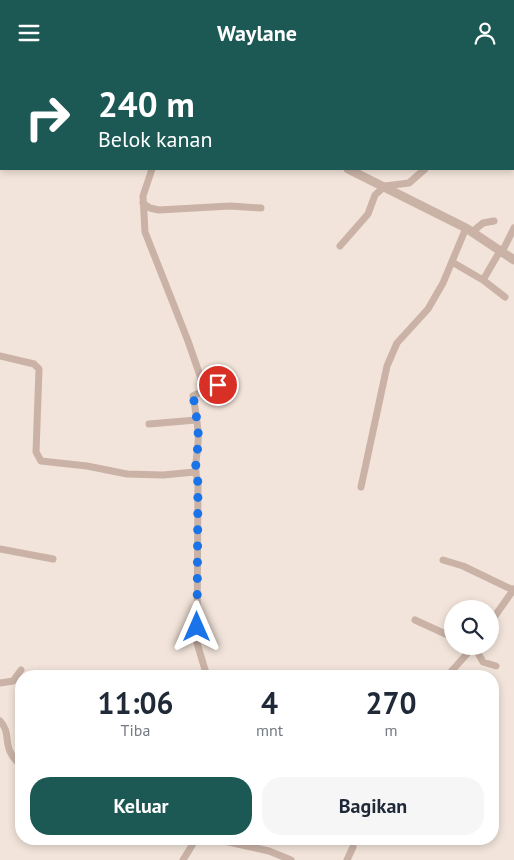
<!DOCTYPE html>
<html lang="id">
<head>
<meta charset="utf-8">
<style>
  body { margin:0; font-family:"PT Sans",sans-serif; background:#f6f6f7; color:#1f2937; height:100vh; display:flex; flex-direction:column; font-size:19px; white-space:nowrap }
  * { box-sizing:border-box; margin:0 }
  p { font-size:16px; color:#747a83 }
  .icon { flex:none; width:28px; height:28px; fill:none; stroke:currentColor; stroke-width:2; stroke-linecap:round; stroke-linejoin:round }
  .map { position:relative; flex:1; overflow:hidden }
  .details { position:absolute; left:15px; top:605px; width:484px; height:175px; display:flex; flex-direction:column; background:#fff; border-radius:20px; box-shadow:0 2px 8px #0003 }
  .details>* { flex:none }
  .guide { position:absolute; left:0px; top:0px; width:515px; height:105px; box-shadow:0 2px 8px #0003; background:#1c5955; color:#fff; overflow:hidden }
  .fabs { position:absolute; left:444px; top:535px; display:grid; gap:10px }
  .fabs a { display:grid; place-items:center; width:55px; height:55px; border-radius:50%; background:#fff; box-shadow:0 2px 8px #0003; font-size:25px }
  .pin { position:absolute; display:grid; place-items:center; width:42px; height:42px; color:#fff; margin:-21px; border:2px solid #fff; border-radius:50%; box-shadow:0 1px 5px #0007 }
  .me { position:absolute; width:55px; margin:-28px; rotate:0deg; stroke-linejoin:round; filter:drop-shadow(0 0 4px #0008) }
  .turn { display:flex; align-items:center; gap:18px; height:105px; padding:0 15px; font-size:22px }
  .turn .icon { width:65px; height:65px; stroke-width:2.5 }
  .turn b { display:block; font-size:35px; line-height:42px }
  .eta { display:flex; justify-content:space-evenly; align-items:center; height:85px; text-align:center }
  .eta b { font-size:30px; font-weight:700; line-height:35px }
  .primary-button { display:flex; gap:10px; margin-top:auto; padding:10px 15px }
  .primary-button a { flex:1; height:58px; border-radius:20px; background:#1c5955; color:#fff; font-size:20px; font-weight:700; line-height:58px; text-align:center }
  .primary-button a+a { background:#f6f6f7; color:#1f2937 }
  header { display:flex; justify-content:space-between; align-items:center; height:65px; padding:0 15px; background:#1c5955; color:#fff; font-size:22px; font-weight:700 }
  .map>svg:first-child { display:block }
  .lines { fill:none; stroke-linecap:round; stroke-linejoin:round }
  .minor { stroke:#cab2a6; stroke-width:7 }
  .tertiary { stroke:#cab2a6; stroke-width:9 }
  .route { stroke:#1a73e8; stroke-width:9; stroke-dasharray:0 16.2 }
</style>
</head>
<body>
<header><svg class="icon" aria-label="menu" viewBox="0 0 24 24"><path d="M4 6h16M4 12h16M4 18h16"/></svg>Waylane<svg class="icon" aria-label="person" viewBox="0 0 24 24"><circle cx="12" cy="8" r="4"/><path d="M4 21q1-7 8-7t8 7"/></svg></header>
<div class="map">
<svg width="514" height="795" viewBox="0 0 514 795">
  <rect width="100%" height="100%" fill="#f2e4da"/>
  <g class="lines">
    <!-- minor -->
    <path class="minor" d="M490,0L492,1
      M209,1V0
      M419,1V0
      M0,42H1
      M152,104L143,131L145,167L188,276L205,325L193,331C195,342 197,354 198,366C200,384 192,401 198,417L197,578L206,608L211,611
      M143,138L150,143L159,145L230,141L261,143
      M472,167L483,158L494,156
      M340,181L368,149L375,130L385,121L409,118L425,104
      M500,186L483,215L505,232
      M502,187L514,163
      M452,197L483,215
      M0,291L34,299L39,304L36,387L41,396L87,401L127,409L163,410L195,407
      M205,325L218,320
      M149,359L196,355
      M361,422L387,301L397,278L428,244L443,218L466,163
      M0,484L53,494
      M443,495L463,501L513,525
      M415,555L452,572
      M490,558L514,524
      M474,581L483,597L496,601
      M449,609L474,581
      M183,611L206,608
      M0,618L13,616L21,605
      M0,656C13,669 0,684 21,700
      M215,774L269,786L291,795
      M183,795L196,774
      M347,795L353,782"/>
    <!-- tertiary -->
    <path class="tertiary" d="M63,0L67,1
      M348,104L466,163L514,195"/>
  </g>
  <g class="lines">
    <!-- route -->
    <path class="route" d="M197,562L198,417C192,401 200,384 198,366C197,354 195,342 193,330L218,320"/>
  </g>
</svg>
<div class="fabs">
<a><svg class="icon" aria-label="search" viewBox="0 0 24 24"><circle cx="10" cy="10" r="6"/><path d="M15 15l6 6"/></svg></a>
</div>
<div class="pin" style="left:218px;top:320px;background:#d93025"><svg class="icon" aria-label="arrive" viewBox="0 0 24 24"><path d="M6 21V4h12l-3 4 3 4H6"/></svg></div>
<svg class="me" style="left:197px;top:562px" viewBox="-20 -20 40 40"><path d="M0-17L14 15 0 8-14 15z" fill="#1a73e8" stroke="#fff" stroke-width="4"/></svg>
<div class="guide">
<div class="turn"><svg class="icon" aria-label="right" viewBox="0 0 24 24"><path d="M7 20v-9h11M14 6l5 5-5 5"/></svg><div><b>240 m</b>Belok kanan</div></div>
</div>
<section class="details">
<div class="eta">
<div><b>11:06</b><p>Tiba</p></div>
<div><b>4</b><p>mnt</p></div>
<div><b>270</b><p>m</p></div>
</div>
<div class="primary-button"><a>Keluar</a><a>Bagikan</a></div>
</section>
</div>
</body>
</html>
